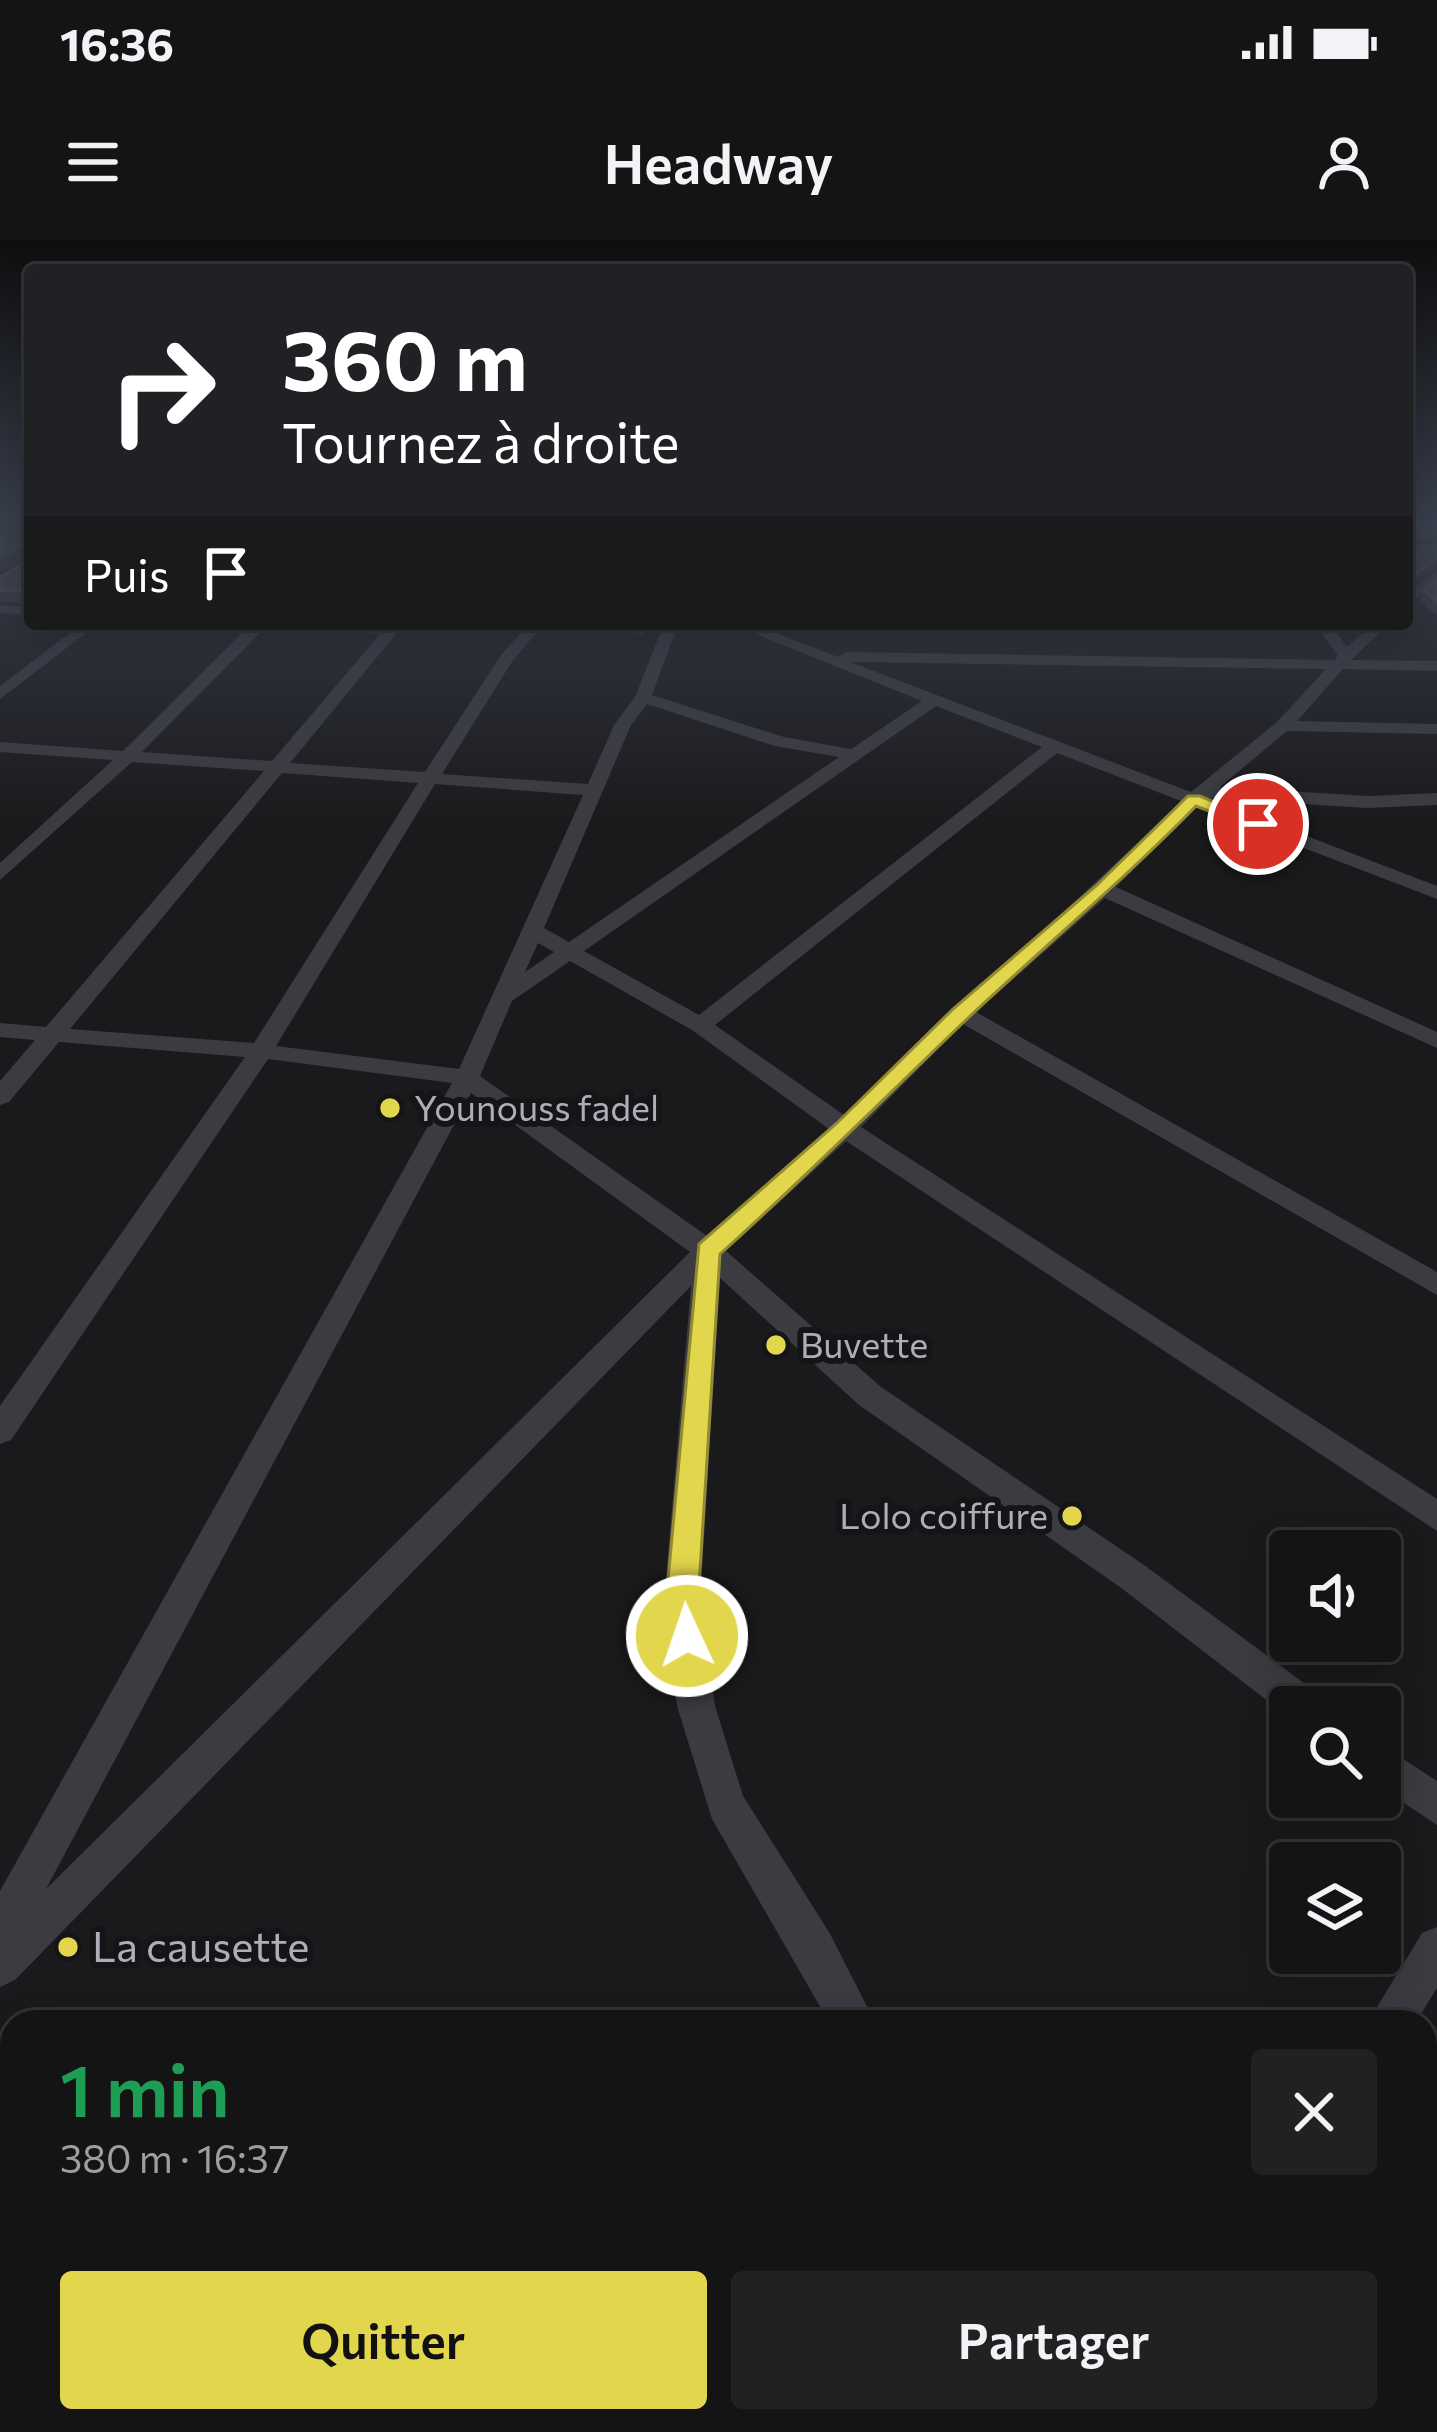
<!DOCTYPE html>
<html lang="fr">
<head>
<meta charset="utf-8">
<style>
  body { margin:0; font-family:Commissioner,sans-serif; background:#212122; color:#f1f3f6; height:100vh; display:flex; flex-direction:column; font-size:45px; white-space:nowrap }
  * { box-sizing:border-box; margin:0 }
  p { font-size:39px; color:#9d9ea0 }
  .icon { flex:none; width:66px; height:66px; fill:none; stroke:currentColor; stroke-width:2; stroke-linecap:round; stroke-linejoin:round }
  .map { position:relative; flex:1; overflow:hidden }
  .drawer { position:absolute; left:0px; top:1770px; width:1437px; height:423px; display:flex; flex-direction:column; background:#141415; border-radius:36px 36px 0 0; box-shadow:0 6px 30px #0003,0 0 0 3px #333334 }
  .drawer>* { flex:none }
  .guide { position:absolute; left:24px; top:24px; width:1389px; height:366px; border-radius:12px; box-shadow:0 6px 30px #0003,0 0 0 3px #333334; background:#202124; color:#fff; overflow:hidden }
  .buttons { position:absolute; left:1269px; top:1290px; display:grid; gap:24px }
  .buttons a { display:grid; place-items:center; width:132px; height:132px; border-radius:12px; background:#141415; box-shadow:0 6px 30px #0003,0 0 0 3px #333334; font-size:60px }
  .pin { position:absolute; display:grid; place-items:center; width:102px; height:102px; color:#fff; margin:-51px; border:6px solid #fff; border-radius:50%; box-shadow:0 3px 12px #0007 }
  .me { position:absolute; width:132px; margin:-66px; rotate:357deg; stroke-linejoin:round; filter:drop-shadow(0 0 9px #0008) }
  .turn { display:flex; align-items:center; gap:42px; height:252px; padding:0 60px; font-size:54px }
  .turn .icon { width:156px; height:156px; stroke-width:2.5 }
  .turn b { display:block; font-size:84px; line-height:102px }
  .then { display:flex; align-items:center; height:114px; padding:0 60px; background:#0003; gap:24px; font-size:45px }
  .round { display:grid; place-items:center; flex:none; width:126px; height:126px; border-radius:12px; background:#212122 }
  .summary { display:flex; align-items:center; justify-content:space-between; height:204px; padding:0 60px }
  h1 { font-size:72px; font-weight:600; line-height:90px; color:#1e9e55 }
  .button { display:flex; gap:24px; margin-top:auto; padding:24px 60px }
  .button a { flex:1; height:138px; border-radius:12px; background:#e2d64c; color:#111; font-size:48px; font-weight:600; line-height:138px; text-align:center }
  .button a+a { background:#212122; color:#f1f3f6 }
  .status { display:flex; justify-content:space-between; align-items:center; height:84px; padding:0 60px; background:#141415; direction:ltr }
  .status svg { height:33px; fill:currentColor }
  header { display:flex; justify-content:space-between; align-items:center; height:156px; padding:0 60px; background:#141415; font-size:54px; font-weight:600 }
  .map>svg:first-child { display:block }
  .built { fill:#272629 }
  .lines { fill:none; stroke-linecap:round; stroke-linejoin:round }
  .street { fill:#3c3b41; fill-rule:evenodd }
  .wall { fill:#37363a }
  .shaded-wall { fill:#262528 }
  .building { fill:#444347; stroke:#545459; stroke-width:3 }
  .route { fill:#e2d64c; stroke:#938b31; stroke-width:3 }
  .poi-dot { fill:#e2d64c; stroke:#151517; stroke-width:4.5 }
  .labels { text-anchor:middle; stroke-width:12; stroke-linejoin:round; paint-order:stroke }
  .poi-label { font-size:36px; fill:#aeaeba; stroke:#151517; text-anchor:start }
  .near-poi-label { font-size:42px; fill:#aeaeba; stroke:#151517; text-anchor:start }
</style>
</head>
<body>
<div class="status"><b>16:36</b><svg viewBox="0 0 49 12"><path d="M0 12V9h3v3zM5 12V6h3v6zM10 12V3h3v9zM15 12V0h3v12zM26 1h20v11H26zM47 4h2v5h-2z"/></svg></div>
<header><svg class="icon" aria-label="menu" viewBox="0 0 24 24"><path d="M4 6h16M4 12h16M4 18h16"/></svg>Headway<svg class="icon" aria-label="person" viewBox="0 0 24 24"><circle cx="12" cy="8" r="4"/><path d="M4 21q1-7 8-7t8 7"/></svg></header>
<div class="map">
<svg width="1437" height="2192" viewBox="0 0 1437 2192">
  <rect width="100%" height="100%" fill="#1a1a1c"/>
  <!-- built -->
  <path class="built" d="M1437,1792V2192H1179L1186,2181H1425V1810Z"/>
  <g class="lines">
    <!-- street -->
    <path class="street" d="M1437,330V342L1407,366V354Z
      M0,365L30,367V375L0,373Z
      M82,384H98L0,459V446Z
      M251,384H404L290,523L425,532L501,415L529,384H544L513,420L442,534L588,544L614,485L635,457L664,384H678L652,455L784,497L851,509L922,461L731,384H752L838,417L846,412L1334,420L1338,416L1315,384H1330L1347,407L1373,384H1389L1351,420L1437,421V431L1343,429L1297,481L1437,484V494L1287,491L1220,547L1368,556L1437,553V565L1368,568L1207,558L1437,646V659L1197,567L1116,647L1437,792V808L1105,658L976,772L1437,1032V1055L963,784L861,887L1437,1259V1291L846,901L726,1011L881,1147L1144,1325L1319,1454L1325,1467H1290V1478L1120,1347L859,1165L720,1038L700,1362L715,1466L743,1556L829,1692L875,1782H829L712,1579L677,1466L664,1362L691,1046L15,1740L0,1747V1651L452,843L268,819L11,1200L0,1204V1166L245,817L59,802L9,862L0,865V841L35,800L0,797V783L46,787L264,531L132,522L0,640V623L113,520L0,512V502L123,511ZM264,389L380,394L272,521L142,512ZM850,422L1326,429L1277,482L1191,552ZM647,464L775,506L839,517L569,702L544,688L631,485ZM936,466L1042,507L699,775L584,711ZM1057,513L1181,561C1071,669 954,767 844,875L715,785ZM282,533L418,543L254,803L70,789ZM435,544L583,555L459,829L276,806ZM538,703L554,712L525,732ZM570,721L692,790L829,889L707,996L480,836L512,761ZM471,853L690,1012L46,1649Z
      M1380,1504L1437,1541V1585L1380,1547Z
      M1437,1687V1748L1416,1782H1368L1422,1693Z
      M1003,2181H1055L1060,2192H1006Z
      M1107,2181H1162L1158,2192H1102Z"/>
  </g>
  <!-- wall -->
  <path class="wall" d="M0,278H30V364L0,362V337L28,321L29,315L0,332Z
    M1407,278H1437V302L1408,301L1411,307L1437,326L1407,348Z
    M1437,340V375L1431,372L1420,361L1424,350Z
    M551,384H650L643,395Z"/>
  <!-- shaded-wall -->
  <path class="shaded-wall" d="M24,304L28,315L0,332V318Z
    M1437,318V326L1407,348L1408,340Z
    M642,384H650L643,395Z"/>
  <!-- building -->
  <path class="building" d="M0,278H30V352L0,350V337L28,321L29,305L24,304L0,318Z
    M1407,278H1437V291L1411,290L1407,294Z
    M1407,297L1411,307L1437,305V318L1408,340L1407,346Z
    M1437,340V362L1424,350Z"/>
  <!-- sky -->
  <linearGradient id="sky" x2="0" y2="1"><stop stop-color="#0e0e0f"/><stop offset="0.48" stop-color="#383e4b"/><stop offset="1" stop-color="#383e4b" stop-opacity="0"/></linearGradient>
  <rect width="1437" height="585" fill="url(#sky)"/>
  <!-- route -->
  <path class="route" d="M1188,556H1200L1266,584L1251,587L1196,566C1123,641 1043,707 967,779C885,857 805,938 720,1014L698,1362L703,1396L698,1407L687,1411L675,1407L666,1362L699,1004L837,883L953,769L1097,645Z"/>
  <!-- markers -->
  <g class="poi-dot">
    <circle cx="390" cy="868" r="12"/>
    <circle cx="776" cy="1105" r="12"/>
    <circle cx="1072" cy="1276" r="12"/>
    <circle cx="68" cy="1707" r="12"/>
  </g>
  <g class="labels">
    <!-- poi labels -->
    <g class="poi-label">
      <text x="414" y="881">Younouss fadel</text>
      <text x="800" y="1118">Buvette</text>
      <text x="1048" y="1289" text-anchor="end">Lolo coiffure</text>
    </g>
    <!-- near-poi labels -->
    <g class="near-poi-label">
      <text x="92" y="1722">La causette</text>
    </g>
  </g>
</svg>
<div class="buttons">
<a><svg class="icon" aria-label="sound" viewBox="0 0 24 24"><path d="M4 9h4l5-4v14l-5-4H4zM17 9q2 3 0 6"/></svg></a>
<a><svg class="icon" aria-label="search" viewBox="0 0 24 24"><circle cx="10" cy="10" r="6"/><path d="M15 15l6 6"/></svg></a>
<a><svg class="icon" aria-label="layers" viewBox="0 0 24 24"><path d="M12 4l9 5-9 5-9-5zM3 14l9 5 9-5"/></svg></a>
</div>
<div class="pin" style="left:1258px;top:584px;background:#d93025"><svg class="icon" aria-label="arrive" viewBox="0 0 24 24"><path d="M6 21V4h12l-3 4 3 4H6"/></svg></div>
<svg class="me" style="left:687px;top:1396px" viewBox="-20 -20 40 40"><circle r="17" fill="#e2d64c" stroke="#fff" stroke-width="3"/><path d="M0-11L8 9 0 5-8 9z" fill="#fff"/></svg>
<div class="guide">
<div class="turn"><svg class="icon" aria-label="right" viewBox="0 0 24 24"><path d="M7 20v-9h11M14 6l5 5-5 5"/></svg><div><b>360 m</b>Tournez à droite</div></div>
<div class="then">Puis<svg class="icon" aria-label="arrive" viewBox="0 0 24 24"><path d="M6 21V4h12l-3 4 3 4H6"/></svg></div>
</div>
<section class="drawer">
<div class="summary"><div><h1>1 min</h1><p>380 m · 16:37</p></div><a class="round"><svg class="icon" aria-label="close" viewBox="0 0 24 24"><path d="M6 6l12 12M18 6L6 18"/></svg></a></div>
<div class="button"><a>Quitter</a><a>Partager</a></div>
</section>
</div>
</body>
</html>
